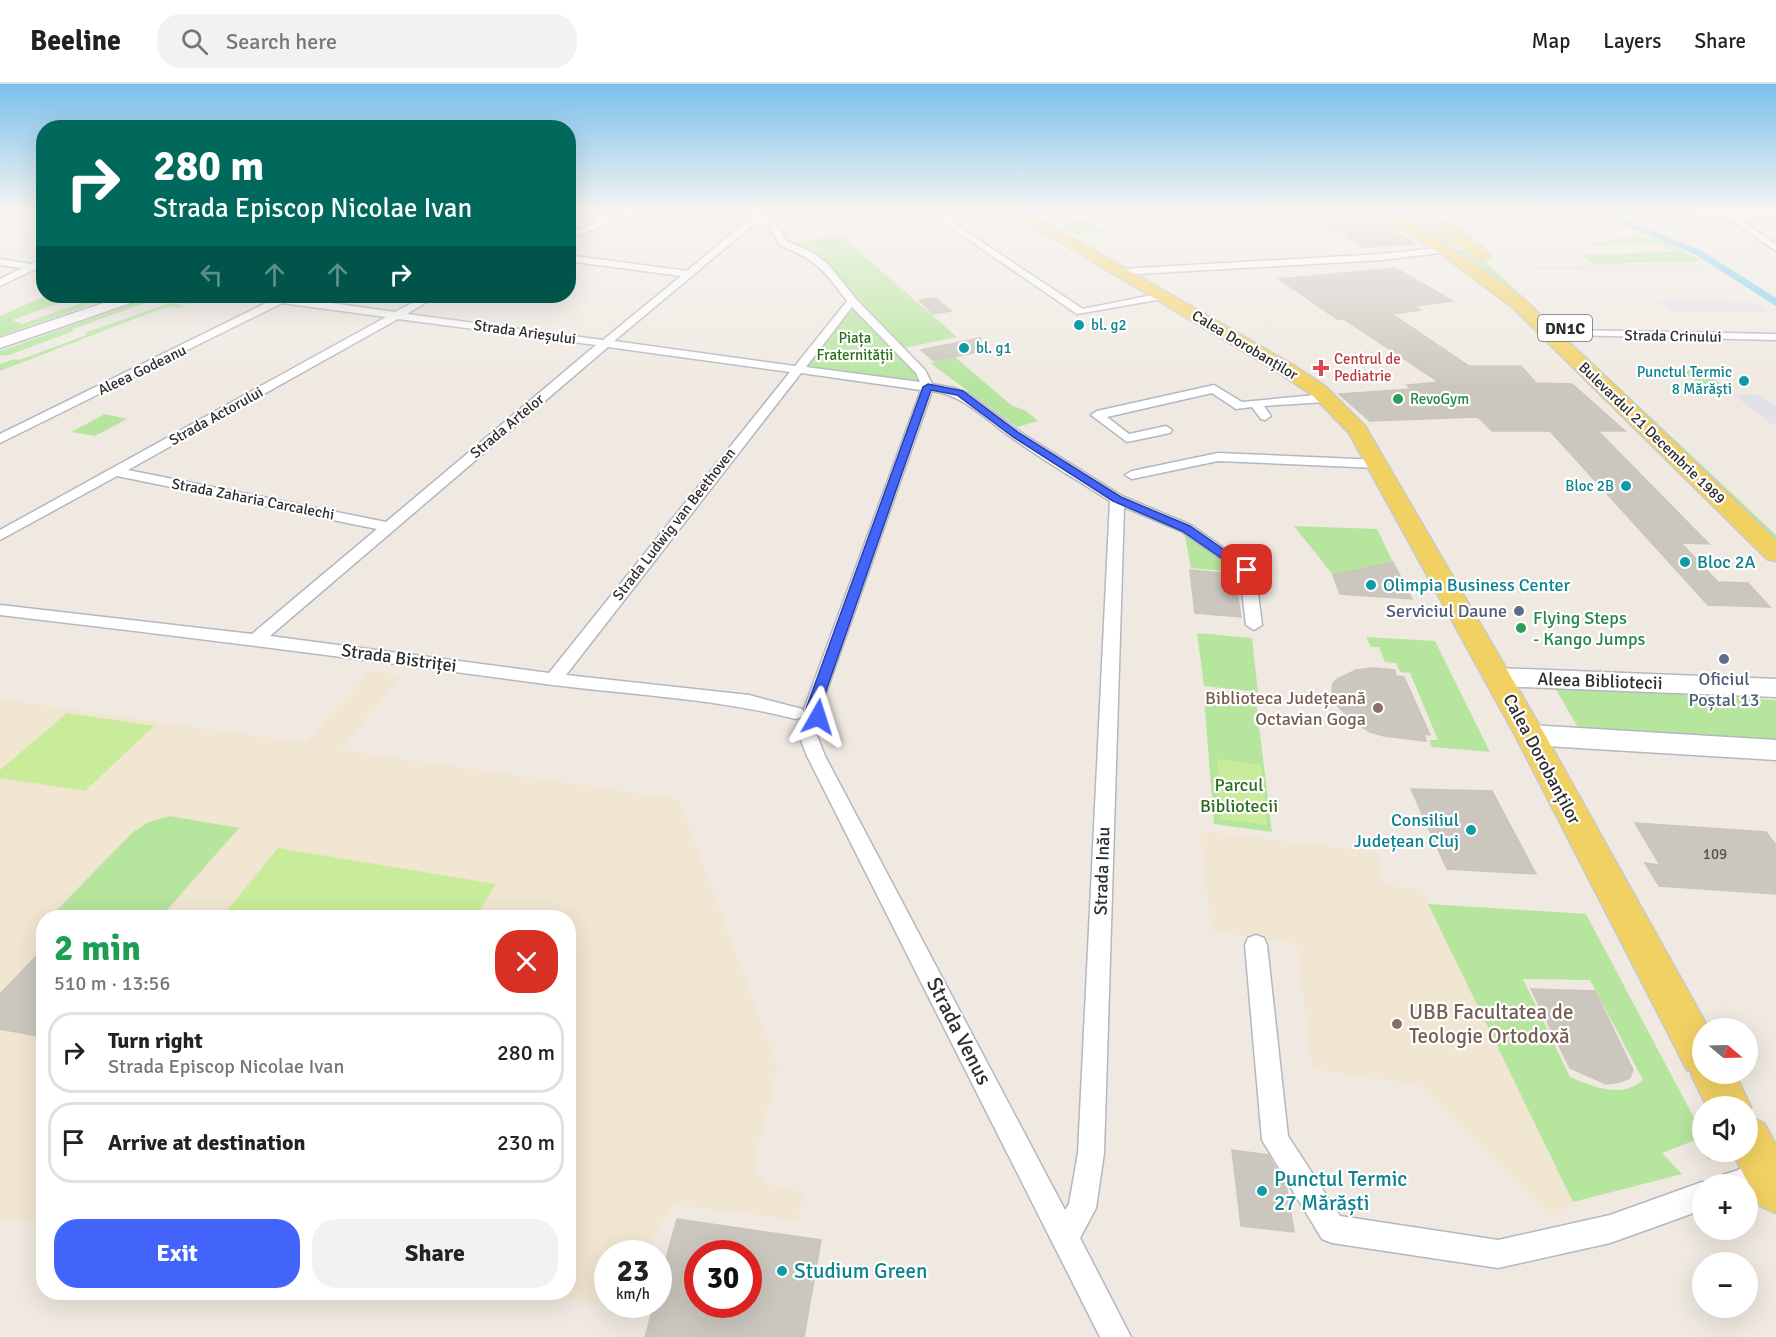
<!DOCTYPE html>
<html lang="en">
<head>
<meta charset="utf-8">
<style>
  body { margin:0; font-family:Signika,sans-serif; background:#f2f2f2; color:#222; height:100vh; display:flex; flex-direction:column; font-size:22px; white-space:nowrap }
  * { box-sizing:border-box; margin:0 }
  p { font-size:20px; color:#767676 }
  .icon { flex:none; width:33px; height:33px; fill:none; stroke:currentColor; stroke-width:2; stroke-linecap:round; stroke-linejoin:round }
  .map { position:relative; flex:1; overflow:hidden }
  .details { position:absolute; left:36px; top:826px; width:540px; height:390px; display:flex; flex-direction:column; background:#fff; border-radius:24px; box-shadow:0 6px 24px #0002 }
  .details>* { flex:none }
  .top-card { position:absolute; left:36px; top:36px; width:540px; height:183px; border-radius:24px; box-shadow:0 6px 24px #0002; background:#00695c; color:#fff; overflow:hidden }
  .needle { width:39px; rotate:109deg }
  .tools { position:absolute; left:1692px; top:934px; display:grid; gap:12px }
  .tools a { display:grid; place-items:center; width:66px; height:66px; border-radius:50%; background:#fff; box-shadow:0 6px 24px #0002; font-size:30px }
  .speed { position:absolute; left:594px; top:1156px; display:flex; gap:12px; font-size:30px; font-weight:700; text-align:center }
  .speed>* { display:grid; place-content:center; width:78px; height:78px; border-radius:50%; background:#fff; box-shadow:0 6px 24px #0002; line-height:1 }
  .speed small { font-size:15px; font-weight:400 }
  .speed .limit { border:9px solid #d22; background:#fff; color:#111 }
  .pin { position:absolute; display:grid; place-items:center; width:51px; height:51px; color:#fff; margin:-26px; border-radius:12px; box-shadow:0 3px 9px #0006 }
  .me { position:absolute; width:66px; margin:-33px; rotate:6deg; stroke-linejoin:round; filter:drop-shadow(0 0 4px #0008) }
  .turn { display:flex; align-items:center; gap:21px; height:126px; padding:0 18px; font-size:27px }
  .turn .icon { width:78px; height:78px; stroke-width:2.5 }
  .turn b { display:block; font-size:42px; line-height:51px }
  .lanes { display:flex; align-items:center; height:57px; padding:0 18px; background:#0003; justify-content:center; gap:30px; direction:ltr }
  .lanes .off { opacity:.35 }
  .round { display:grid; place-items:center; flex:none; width:63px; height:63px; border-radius:24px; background:#f2f2f2 }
  .head { display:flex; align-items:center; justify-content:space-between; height:102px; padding:0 18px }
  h1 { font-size:36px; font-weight:700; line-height:45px; color:#1e9e55 }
  .cta { display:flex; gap:12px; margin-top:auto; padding:12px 18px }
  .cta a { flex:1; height:69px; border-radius:24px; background:#4264fb; color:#fff; font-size:24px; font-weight:700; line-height:69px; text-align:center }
  .cta a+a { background:#f2f2f2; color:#222 }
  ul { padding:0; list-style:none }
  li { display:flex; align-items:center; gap:18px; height:81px; margin:0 12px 9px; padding:0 6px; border:3px solid #e0e0e0; border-radius:24px }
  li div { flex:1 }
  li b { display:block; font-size:22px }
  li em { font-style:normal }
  header { display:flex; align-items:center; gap:36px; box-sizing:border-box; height:84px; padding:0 30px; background:#fff; border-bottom:2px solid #e0e0e0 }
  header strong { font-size:28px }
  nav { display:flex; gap:33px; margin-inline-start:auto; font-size:21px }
  .search { width:420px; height:54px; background:#f2f2f2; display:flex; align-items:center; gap:15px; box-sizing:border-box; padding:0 21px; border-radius:24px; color:#767676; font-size:22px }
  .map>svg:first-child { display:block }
  .industrial { fill:#e3e1e8 }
  .education { fill:#f0e6d1 }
  .green { fill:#b6e59e; fill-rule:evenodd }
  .pitch { fill:#c9ec9a }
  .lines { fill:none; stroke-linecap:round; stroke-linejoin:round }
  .canal { fill:#75cff0; fill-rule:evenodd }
  .building { fill:#cbc7bf; stroke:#cbc5ba; stroke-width:1.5; fill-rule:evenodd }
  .street-casing { stroke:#b4b7c1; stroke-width:3 }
  .secondary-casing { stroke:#b4b7c1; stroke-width:3 }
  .primary-casing { stroke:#c9c9c9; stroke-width:3 }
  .street { fill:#fff; fill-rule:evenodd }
  .secondary { fill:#fff; fill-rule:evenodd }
  .primary { fill:#f2d163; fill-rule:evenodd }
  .route { fill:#4264fb; stroke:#2b41a3; stroke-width:1.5 }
  .culture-dot { fill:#0f9aa8; stroke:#fff; stroke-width:2 }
  .health-dot { fill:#e0444e; stroke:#fff; stroke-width:2 }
  .leisure-dot { fill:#2e9e5b; stroke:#fff; stroke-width:2 }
  .service-dot { fill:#5c6f8a; stroke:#fff; stroke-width:2 }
  .education-dot { fill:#8d6e63; stroke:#fff; stroke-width:2 }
  .labels { text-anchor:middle; stroke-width:4.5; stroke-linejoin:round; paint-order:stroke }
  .far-culture-label { font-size:15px; fill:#0d838f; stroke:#fff; text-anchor:start }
  .far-street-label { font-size:15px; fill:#2e2e2e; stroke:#fff }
  .far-park-label { font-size:15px; fill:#2c6e1b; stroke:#fff }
  .far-health-label { font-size:15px; fill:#be3a42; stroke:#fff; text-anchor:start }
  .far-leisure-label { font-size:15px; fill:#27864d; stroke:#fff; text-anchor:start }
  .number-label { font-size:15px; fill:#555452 }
  .shield { fill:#fff; stroke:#6d6d6d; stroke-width:1.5 }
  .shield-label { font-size:16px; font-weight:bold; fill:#2e2e2e }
  .culture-label { font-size:18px; fill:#0d838f; stroke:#fff; text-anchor:start }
  .service-label { font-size:18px; fill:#4e5e75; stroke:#fff; text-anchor:end }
  .leisure-label { font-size:18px; fill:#27864d; stroke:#fff; text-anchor:start }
  .street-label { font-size:18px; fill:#2e2e2e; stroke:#fff }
  .education-label { font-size:18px; fill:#785e54; stroke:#fff; text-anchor:end }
  .park-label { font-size:18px; fill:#2c6e1b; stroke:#fff }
  .near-education-label { font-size:21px; fill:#785e54; stroke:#fff; text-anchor:start }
  .near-street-label { font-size:21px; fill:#2e2e2e; stroke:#fff }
  .near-culture-label { font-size:21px; fill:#0d838f; stroke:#fff; text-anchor:start }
</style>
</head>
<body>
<header>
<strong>Beeline</strong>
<div class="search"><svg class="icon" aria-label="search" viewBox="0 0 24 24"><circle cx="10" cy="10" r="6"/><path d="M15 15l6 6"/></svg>Search here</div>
<nav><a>Map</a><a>Layers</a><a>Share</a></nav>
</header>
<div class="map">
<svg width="1776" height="1253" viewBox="0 0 1776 1253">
  <rect width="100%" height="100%" fill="#efe9e1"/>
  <!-- industrial -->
  <path class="industrial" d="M1698,179L1709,186H1531L1528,182Z
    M1655,215L1752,217L1770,229L1671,227Z
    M1733,310L1760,311L1776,323V340H1771Z"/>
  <!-- education -->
  <path class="education" d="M370,587L402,591L341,666L679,715L778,983L753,1084L766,1100L804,1108L798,1136L674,1121L653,1152L648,1170H608V1221H633L632,1225L523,1209H568V834H44L43,1140L0,1134V615L306,659Z
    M1200,747L1377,768L1384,801L1422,805L1573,1118L1553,1135L1417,1001L1312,985L1297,860L1211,847Z"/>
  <!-- green -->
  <path class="green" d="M1388,128H1417L1446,148L1460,162L1447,163Z
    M1086,136L1103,147L1077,151L1059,140Z
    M841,152L957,253L903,264L819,172L790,159Z
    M1656,154L1701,177L1593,180L1580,171L1674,168L1659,159L1598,161L1592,158L1611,157L1608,155Z
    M1472,165L1776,451V466L1453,167Z
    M52,212H80L12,236L22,240L99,213L96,212H116L0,252V232L43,213Z
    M155,212H174L161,216L156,215L70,246L74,247L6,272L0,271V267Z
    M183,212H205L178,224L168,222L0,287V280L14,275L19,276L87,251L84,249L170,219L182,221L196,214Z
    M852,217L908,275L928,303L796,285Z
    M955,273L1011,321L1026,327L1038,337L1017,343L930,279Z
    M1690,285H1718L1725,290L1709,291L1724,303C1710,303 1696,299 1685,289Z
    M105,330L127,335L95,352L71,348Z
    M1294,442L1377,445L1393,478L1333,491Z
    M1184,448L1216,469L1233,488L1191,484Z
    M1197,549L1252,554L1258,608L1204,602Z
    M1366,553L1435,557L1490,668L1432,663L1429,656H1438L1410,589L1400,588L1396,579L1385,578L1379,563H1371Z
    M1554,602L1776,616V660L1580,647Z
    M1204,613L1256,618L1272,748L1214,740Z
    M170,732L239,744L160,834H49L133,748L149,738Z
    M1428,820L1586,830L1702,1049V1068H1709L1710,1077L1693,1057L1662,1069L1682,1090L1573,1118ZM1523,895L1590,896L1643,996C1622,1015 1593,1003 1570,993Z"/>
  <!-- pitch -->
  <path class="pitch" d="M67,629L154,642L85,707L0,694V686Z
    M1217,675L1261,681L1267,741L1221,735Z
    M278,764L496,800L475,834H221Z"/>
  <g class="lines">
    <!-- canal -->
    <path class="canal" d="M1594,128H1606L1702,167L1776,214V222L1696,171Z"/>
  </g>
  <!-- building -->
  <path class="building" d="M1370,128L1390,142H1385L1415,160L1364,163L1311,130Z
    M1393,128H1416L1429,139L1415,140Z
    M1395,184L1453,217L1413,222L1421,226L1392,230L1469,282H1521L1536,299L1572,300L1625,347H1598L1709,460L1681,459L1718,498L1748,499L1770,523L1708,521L1550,347H1492L1478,333L1370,337L1339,310L1411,305L1407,301L1439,298L1344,235H1337L1279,195Z
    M936,214L951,227L933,230L919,216Z
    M980,254L983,267L934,277L921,266Z
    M1393,478L1412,515L1340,510L1333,491Z
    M1190,486L1234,490L1241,533L1195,529Z
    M1373,584L1395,586L1396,592L1404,593L1430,651L1424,650L1426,657L1384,652L1370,648L1350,635L1336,620L1332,607L1333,599L1337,595L1356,586Z
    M1411,705L1492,707L1536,790L1447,785Z
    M1635,739L1766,748L1776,761V810L1659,802L1645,779L1660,781Z
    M44,864V953L0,945V910Z
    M1531,905L1595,907L1633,986L1630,994L1620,998L1606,1000L1570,984Z
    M1232,1066L1268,1071L1286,1101L1294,1148L1241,1142Z
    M677,1135L821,1156L804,1253H645L654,1221H658V1203ZM698,1170H748V1221H698Z"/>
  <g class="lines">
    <!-- street casing -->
    <g class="street-casing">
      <path id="street" d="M628,128H639L568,155V149Z
        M748,128C768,127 778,140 786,157L812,168L828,180L856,215L925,286L932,300L954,304L969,310L1020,348L1122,412L1191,441L1255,486L1262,541L1254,546L1246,541L1240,488L1181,447L1124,423L1104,1069L1096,1124L1080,1154L1131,1253H1100L807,672L798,649L802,636L808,634L814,636L817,640L816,649L825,672L1065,1126L1069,1120L1078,1069L1110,417C1077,396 1043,376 1012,354C986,336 964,311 932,307L819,629H807L804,625L921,306L801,289L566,591L749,611L802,625L805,629L802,633L796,635C714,614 629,611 545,600C363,575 182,552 0,531V521L252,550L377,445L117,392L0,456V446L386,233L282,219L0,359V350L270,217L250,214L249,212H282L395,228L425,212H436L407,230L603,256L681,192L568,177V171L687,187L753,132ZM759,136L770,142L779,161C818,177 822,184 847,217L795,282L614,257ZM852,223L916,289L920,298L806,283ZM398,235L596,261L386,438L128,386ZM608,263L790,288L549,589L270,552Z
        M928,128H937L1083,225L1162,209L1167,212L1162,215L1077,230Z
        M1719,128H1728L1776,160V167Z
        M1445,163L1448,164V168L1381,176L1121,191L1116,188L1121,185L1381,170Z
        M44,174V181L0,202V195L22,184L0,181V175L31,180Z
        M1571,246L1776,250V256L1567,251V247Z
        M1214,301L1242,318L1326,310L1332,314L1326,318L1264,322L1271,332L1265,336L1261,335L1252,323L1236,325L1212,309L1107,333L1129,350L1166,342L1172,346L1170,349L1127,358L1091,331L1097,327Z
        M1218,369L1378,376L1385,380L1378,384L1218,377L1132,395L1125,391L1132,387Z
        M1256,851L1264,854L1267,861L1288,1052L1340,1132L1498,1156L1610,1131L1702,1098L1709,1101H1702V1126L1610,1159L1498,1184L1332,1159L1322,1155L1262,1056L1245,861L1248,854Z
        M1767,1076L1776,1079V1099L1748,1109V1101H1719L1723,1091Z"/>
    </g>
    <!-- secondary casing -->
    <g class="secondary-casing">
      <path id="secondary" d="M1689,128H1776V133L1741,136L1695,132Z
        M124,212H144L142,215L0,264V254Z
        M1497,584L1776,595V613L1497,602L1488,599L1484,593L1488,587Z
        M1530,641L1776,656V676L1530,661L1520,658L1516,651L1520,644Z"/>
    </g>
    <!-- primary casing -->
    <g class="primary-casing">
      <path id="primary" d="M1010,128H1027L1295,282L1326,303L1365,342L1545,651L1709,945H1702V990H1735L1751,1023L1748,1032V1023H1707L1691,990L1692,987L1687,986L1515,651L1349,349L1312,311L1281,290Z
        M1372,128H1389L1450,163L1524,215L1776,456V477L1767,475L1512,223L1440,169Z
        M1418,128H1434L1470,153L1491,172L1488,175H1478Z
        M1748,1032L1764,1039L1776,1061V1129L1760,1122L1732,1068H1748Z"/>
    </g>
    <!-- street -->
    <use href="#street" class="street"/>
    <!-- secondary -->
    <use href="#secondary" class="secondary"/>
    <!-- primary -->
    <use href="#primary" class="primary"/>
  </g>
  <!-- sky -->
  <linearGradient id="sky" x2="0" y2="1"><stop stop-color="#7abfeb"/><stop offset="0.42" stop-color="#f8f5f2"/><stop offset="1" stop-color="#f8f5f2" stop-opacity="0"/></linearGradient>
  <rect width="1776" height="303" fill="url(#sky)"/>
  <!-- route -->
  <path class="route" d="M928,300L963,307L1019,349L1121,413L1190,442L1253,486L1251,489H1243L1182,447L1113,417L1013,353L957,311L931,306L820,624L824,633L818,638L813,636L806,625L923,303Z"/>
  <!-- markers -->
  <g class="culture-dot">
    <circle cx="1079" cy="241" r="6"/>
    <circle cx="964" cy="264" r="6"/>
    <circle cx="1744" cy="297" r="6"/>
    <circle cx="1626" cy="402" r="6"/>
    <circle cx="1685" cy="478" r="6"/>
    <circle cx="1371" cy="501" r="6"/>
    <circle cx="1471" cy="746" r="6"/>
    <circle cx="1262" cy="1107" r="6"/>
    <circle cx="782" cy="1187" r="6"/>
  </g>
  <path class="health-dot" d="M1318 275h6v6h6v6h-6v6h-6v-6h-6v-6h6z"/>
  <g class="leisure-dot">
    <circle cx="1398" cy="315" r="6"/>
    <circle cx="1521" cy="544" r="6"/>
  </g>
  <g class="service-dot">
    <circle cx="1519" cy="527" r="6"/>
    <circle cx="1724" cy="575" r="6"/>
  </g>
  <g class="education-dot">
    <circle cx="1378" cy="624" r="6"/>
    <circle cx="1397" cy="940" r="6"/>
  </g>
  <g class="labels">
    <!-- far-culture labels -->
    <g class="far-culture-label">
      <text x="1091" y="246">bl. g2</text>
      <text x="976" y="269">bl. g1</text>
      <text x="1732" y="293" text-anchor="end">Punctul Termic<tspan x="1732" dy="17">8 Mărăști</tspan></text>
      <text x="1614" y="407" text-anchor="end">Bloc 2B</text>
    </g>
    <!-- far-street labels -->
    <g class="far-street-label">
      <text transform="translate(525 248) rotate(8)" y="5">Strada Arieșului</text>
      <text transform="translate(1673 252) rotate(1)" y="5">Strada Crinului</text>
      <text transform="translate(1245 261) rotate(31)" y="5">Calea Dorobanților</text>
      <text transform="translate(142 286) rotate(-26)" y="5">Aleea Godeanu</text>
      <text transform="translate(216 332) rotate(-29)" y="5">Strada Actorului</text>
      <text transform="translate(507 342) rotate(-40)" y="5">Strada Artelor</text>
      <text transform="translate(1652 349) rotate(44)" y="5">Bulevardul 21 Decembrie 1989</text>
      <text transform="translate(253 415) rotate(11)" y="5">Strada Zaharia Carcalechi</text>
      <text transform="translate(674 440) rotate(-52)" y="5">Strada Ludwig van Beethoven</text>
    </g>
    <!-- far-park labels -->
    <g class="far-park-label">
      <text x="855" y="259">Piața<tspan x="855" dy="17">Fraternității</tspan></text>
    </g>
    <!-- far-health labels -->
    <g class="far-health-label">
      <text x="1334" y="280">Centrul de<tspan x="1334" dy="17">Pediatrie</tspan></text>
    </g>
    <!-- far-leisure labels -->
    <g class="far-leisure-label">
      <text x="1410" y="320">RevoGym</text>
    </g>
    <!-- number labels -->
    <g class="number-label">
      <text x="1715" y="775">109</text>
    </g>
    <!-- shield labels -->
    <rect class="shield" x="1538" y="231" width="54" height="26" rx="4.5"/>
    <g class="shield-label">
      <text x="1565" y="250">DN1C</text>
    </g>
    <!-- culture labels -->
    <g class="culture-label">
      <text x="1697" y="484">Bloc 2A</text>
      <text x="1383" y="507">Olimpia Business Center</text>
      <text x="1459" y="742" text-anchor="end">Consiliul<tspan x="1459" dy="21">Județean Cluj</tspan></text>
    </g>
    <!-- service labels -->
    <g class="service-label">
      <text x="1507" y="533">Serviciul Daune</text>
      <text x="1724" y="601" text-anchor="middle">Oficiul<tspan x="1724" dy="21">Poștal 13</tspan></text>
    </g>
    <!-- leisure labels -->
    <g class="leisure-label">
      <text x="1533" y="540">Flying Steps<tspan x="1533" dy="21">- Kango Jumps</tspan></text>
    </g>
    <!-- street labels -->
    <g class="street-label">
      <text transform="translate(399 574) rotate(8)" y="6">Strada Bistriței</text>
      <text transform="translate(1600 597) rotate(2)" y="6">Aleea Bibliotecii</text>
      <text transform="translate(1542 675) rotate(62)" y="6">Calea Dorobanților</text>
      <text transform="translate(1102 787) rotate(-88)" y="6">Strada Inău</text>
    </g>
    <!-- education labels -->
    <g class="education-label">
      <text x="1366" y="620">Biblioteca Județeană<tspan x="1366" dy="21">Octavian Goga</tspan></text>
    </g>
    <!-- park labels -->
    <g class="park-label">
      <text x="1239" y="707">Parcul<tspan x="1239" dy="21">Bibliotecii</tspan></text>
    </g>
    <!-- near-education labels -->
    <g class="near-education-label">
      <text x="1409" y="935">UBB Facultatea de<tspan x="1409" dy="24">Teologie Ortodoxă</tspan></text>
    </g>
    <!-- near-street labels -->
    <g class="near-street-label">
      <text transform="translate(959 947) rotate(63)" y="7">Strada Venus</text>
    </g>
    <!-- near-culture labels -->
    <g class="near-culture-label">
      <text x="1274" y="1102">Punctul Termic<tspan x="1274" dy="24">27 Mărăști</tspan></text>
      <text x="794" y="1194">Studium Green</text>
    </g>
  </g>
</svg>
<div class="tools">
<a><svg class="needle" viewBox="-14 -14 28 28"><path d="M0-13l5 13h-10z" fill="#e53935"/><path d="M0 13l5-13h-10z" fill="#767676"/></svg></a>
<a><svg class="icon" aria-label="sound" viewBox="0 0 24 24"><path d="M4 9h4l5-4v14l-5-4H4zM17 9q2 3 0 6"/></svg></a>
<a>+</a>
<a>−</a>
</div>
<div class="speed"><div>23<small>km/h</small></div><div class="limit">30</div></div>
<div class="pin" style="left:1247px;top:486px;background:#d93025"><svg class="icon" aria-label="arrive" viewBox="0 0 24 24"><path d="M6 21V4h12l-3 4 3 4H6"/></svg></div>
<svg class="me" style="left:818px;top:633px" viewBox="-20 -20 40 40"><path d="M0-17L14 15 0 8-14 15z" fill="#4264fb" stroke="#fff" stroke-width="4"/></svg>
<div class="top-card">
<div class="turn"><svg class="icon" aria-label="right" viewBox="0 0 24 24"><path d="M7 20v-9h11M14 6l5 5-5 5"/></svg><div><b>280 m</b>Strada Episcop Nicolae Ivan</div></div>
<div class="lanes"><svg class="icon off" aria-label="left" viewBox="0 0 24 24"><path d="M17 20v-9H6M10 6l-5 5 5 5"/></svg><svg class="icon off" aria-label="ahead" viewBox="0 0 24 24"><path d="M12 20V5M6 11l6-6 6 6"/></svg><svg class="icon off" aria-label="ahead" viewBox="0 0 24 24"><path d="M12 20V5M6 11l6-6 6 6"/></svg><svg class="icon" aria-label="right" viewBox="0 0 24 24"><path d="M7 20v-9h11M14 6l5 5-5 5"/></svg></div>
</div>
<section class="details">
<div class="head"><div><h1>2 min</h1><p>510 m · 13:56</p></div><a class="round" style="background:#d93025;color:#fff"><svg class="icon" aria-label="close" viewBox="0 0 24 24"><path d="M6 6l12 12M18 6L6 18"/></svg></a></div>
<ul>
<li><svg class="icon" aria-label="right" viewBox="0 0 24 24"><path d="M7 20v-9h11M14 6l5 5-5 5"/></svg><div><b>Turn right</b><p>Strada Episcop Nicolae Ivan</p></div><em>280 m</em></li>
<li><svg class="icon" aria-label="arrive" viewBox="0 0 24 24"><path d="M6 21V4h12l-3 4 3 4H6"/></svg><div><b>Arrive at destination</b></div><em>230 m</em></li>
</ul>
<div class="cta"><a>Exit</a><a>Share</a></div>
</section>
</div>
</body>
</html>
